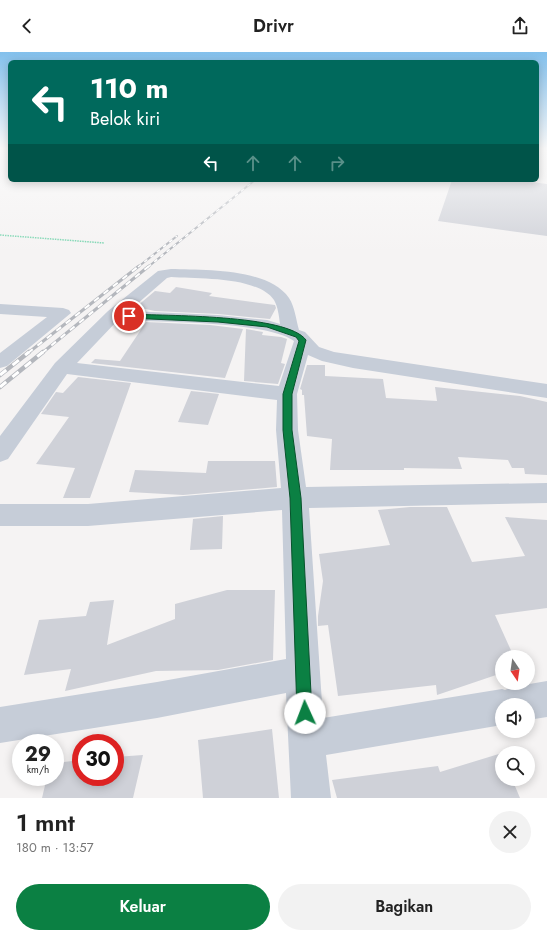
<!DOCTYPE html>
<html lang="id">
<head>
<meta charset="utf-8">
<style>
  body { margin:0; font-family:Jost,sans-serif; background:#f2f2f2; color:#222; height:100vh; display:flex; flex-direction:column; font-size:15px; white-space:nowrap }
  * { box-sizing:border-box; margin:0 }
  p { font-size:13px; color:#767676 }
  .icon { flex:none; width:22px; height:22px; fill:none; stroke:currentColor; stroke-width:2; stroke-linecap:round; stroke-linejoin:round }
  .map { position:relative; height:746px; overflow:hidden }
  .panel { display:flex; flex-direction:column; background:#fff; flex:1 }
  .panel>* { flex:none }
  .guide { position:absolute; left:8px; top:8px; width:531px; height:122px; border-radius:6px; box-shadow:0 2px 10px #0003; background:#00695c; color:#fff; overflow:hidden }
  .needle { width:26px; rotate:167deg }
  .fabs { position:absolute; left:495px; top:598px; display:grid; gap:8px }
  .fabs a { display:grid; place-items:center; width:40px; height:40px; border-radius:50%; background:#fff; box-shadow:0 2px 10px #0003; font-size:20px }
  .speed { position:absolute; left:12px; top:682px; display:flex; gap:8px; font-size:20px; font-weight:700; text-align:center }
  .speed>* { display:grid; place-content:center; width:52px; height:52px; border-radius:50%; background:#fff; box-shadow:0 2px 10px #0003; line-height:1 }
  .speed small { font-size:10px; font-weight:400 }
  .speed .limit { border:6px solid #d22; background:#fff; color:#111 }
  .pin { position:absolute; display:grid; place-items:center; width:34px; height:34px; color:#fff; margin:-17px; border:2px solid #fff; border-radius:50%; box-shadow:0 1px 4px #0007 }
  .me { position:absolute; width:44px; margin:-22px; rotate:358deg; stroke-linejoin:round; filter:drop-shadow(0 0 3px #0008) }
  .turn { display:flex; align-items:center; gap:14px; height:84px; padding:0 16px; font-size:18px }
  .turn .icon { width:52px; height:52px; stroke-width:2.5 }
  .turn b { display:block; font-size:28px; line-height:34px }
  .lanes { display:flex; align-items:center; height:38px; padding:0 16px; background:#0003; justify-content:center; gap:20px; direction:ltr }
  .lanes .off { opacity:.35 }
  .round { display:grid; place-items:center; flex:none; width:42px; height:42px; border-radius:21px; background:#f2f2f2 }
  .overview { display:flex; align-items:center; justify-content:space-between; height:68px; padding:0 16px }
  h1 { font-size:24px; font-weight:600; line-height:30px }
  .action { display:flex; gap:8px; margin-top:auto; padding:8px 16px }
  .action a { flex:1; height:46px; border-radius:24px; background:#0b8043; color:#fff; font-size:16px; font-weight:600; line-height:46px; text-align:center }
  .action a+a { background:#f2f2f2; color:#222 }
  header { display:flex; justify-content:space-between; align-items:center; height:52px; padding:0 16px; background:#fff; font-size:18px; font-weight:600 }
  .map>svg:first-child { display:block }
  .building { fill:#cfd1d8 }
  .lines { fill:none; stroke-linecap:round; stroke-linejoin:round }
  .path { stroke:#76d4ae; stroke-width:1.5; stroke-dasharray:1.5 1; stroke-linecap:butt }
  .minor { fill:#c6cdd8; fill-rule:evenodd }
  .rail-far2-casing { stroke:#b4b7bd; stroke-width:2 }
  .rail-far1-casing { stroke:#b4b7bd; stroke-width:3 }
  .rail-casing { stroke:#b4b7bd; stroke-width:4.5 }
  .rail-far2 { stroke:#fff; stroke-width:1.5; stroke-dasharray:4; stroke-linecap:butt }
  .rail-far1 { stroke:#fff; stroke-width:2; stroke-dasharray:6; stroke-linecap:butt }
  .rail { stroke:#fff; stroke-width:3; stroke-dasharray:8; stroke-linecap:butt }
  .route { fill:#0b8043; stroke:#07532c }
</style>
</head>
<body>
<header><svg class="icon" aria-label="back" viewBox="0 0 24 24"><path d="M15 5l-7 7 7 7"/></svg>Drivr<svg class="icon" aria-label="share" viewBox="0 0 24 24"><path d="M12 15V3M7 8l5-5 5 5M5 13v7h14v-7"/></svg></header>
<div class="map">
<svg width="547" height="746" viewBox="0 0 547 746">
  <rect width="100%" height="100%" fill="#f5f3f3"/>
  <!-- building -->
  <path class="building" d="M452,128H514L547,132V184L438,169Z
    M176,235L212,241L209,244L275,253L276,256L270,267L218,262L155,259L136,255L155,239L170,241Z
    M146,270L210,273L243,277L225,326L91,311L95,307L120,309Z
    M246,277L263,280L262,283L281,285L287,287L281,311L285,312L278,332L244,329Z
    M307,313H325V324L383,327L386,346L437,349L435,335L520,344L547,350V423L525,422L524,416H512L508,408L458,405L462,417L404,416V418H330L332,387L307,384L304,343H302V338L300,337Z
    M78,325L131,331L90,446H63L75,416L36,412L69,365L41,362L56,340L63,341Z
    M191,339L219,342L208,373L178,370Z
    M208,409H275L277,435L183,443L129,440L135,418L206,421Z
    M410,455H447L472,510L525,504L505,465L547,468V556L495,563L514,605H502V621L437,643L436,633L338,644L328,573L318,574V564L323,529L319,502L390,493L378,458Z
    M223,464L222,497L190,498L193,467Z
    M227,538H275L273,608L218,618L156,619L65,639L71,617L24,623L39,568L86,564L90,550L114,548L107,593L175,567V552Z
    M272,677L279,746H203L198,688Z
    M502,701V727H512L520,746H337L332,728L438,714L440,720Z
    M143,703L133,746H42L47,725H55V711L81,708V725H115V705Z"/>
  <g class="lines">
    <!-- path -->
    <path class="path" d="M0,183L104,191"/>
    <!-- minor -->
    <path class="minor" d="M171,217C205,218 268,216 289,246C295,255 296,268 299,278L305,280L319,295L334,300L547,332V346L353,316L322,309L308,303L297,342L298,378L306,435L547,431V451L309,456L323,666L502,637L505,638L512,635L547,629V665L528,668V653H502V673L326,703L331,746H291L286,641L157,666L0,691V655L157,630L286,607L282,458L88,474H0V452H88L281,436L276,378L277,348L67,322L8,407L0,410V384L55,311L108,259L158,219ZM171,225C198,227 257,224 274,248C278,255 279,264 280,272L267,268L218,263L129,259L167,226ZM118,268C156,270 267,269 294,289L279,334L77,311Z
      M0,252L63,256L69,258L71,261L7,314L0,316V301L47,265L0,262Z"/>
    <!-- rail-far2 casing -->
    <g class="rail-far2-casing">
      <path id="rail-far2" d="M138,215L177,184
        M148,215L255,128"/>
    </g>
    <!-- rail-far1 casing -->
    <g class="rail-far1-casing">
      <path id="rail-far1" d="M28,301L139,214
        M42,301L149,214"/>
    </g>
    <!-- rail casing -->
    <g class="rail-casing">
      <path id="rail" d="M0,323L29,300
        M0,335L43,300"/>
    </g>
    <!-- rail-far2 -->
    <use href="#rail-far2" class="rail-far2"/>
    <!-- rail-far1 -->
    <use href="#rail-far1" class="rail-far1"/>
    <!-- rail -->
    <use href="#rail" class="rail"/>
  </g>
  <!-- sky -->
  <linearGradient id="sky" x2="0" y2="1"><stop stop-color="#83c0ec"/><stop offset="0.48" stop-color="#fafafa"/><stop offset="1" stop-color="#fafafa" stop-opacity="0"/></linearGradient>
  <rect width="547" height="201" fill="url(#sky)"/>
  <!-- route -->
  <path class="route" d="M129,262C164,264 287,262 306,288L292,342V378L301,446L312,661L310,667L305,669L300,667L297,661L290,446L283,378V342L299,289L296,285L267,275L218,270L127,266V263Z"/>
</svg>
<div class="fabs">
<a><svg class="needle" viewBox="-14 -14 28 28"><path d="M0-13l5 13h-10z" fill="#e53935"/><path d="M0 13l5-13h-10z" fill="#767676"/></svg></a>
<a><svg class="icon" aria-label="sound" viewBox="0 0 24 24"><path d="M4 9h4l5-4v14l-5-4H4zM17 9q2 3 0 6"/></svg></a>
<a><svg class="icon" aria-label="search" viewBox="0 0 24 24"><circle cx="10" cy="10" r="6"/><path d="M15 15l6 6"/></svg></a>
</div>
<div class="speed"><div>29<small>km/h</small></div><div class="limit">30</div></div>
<div class="pin" style="left:129px;top:264px;background:#d93025"><svg class="icon" aria-label="arrive" viewBox="0 0 24 24"><path d="M6 21V4h12l-3 4 3 4H6"/></svg></div>
<svg class="me" style="left:305px;top:661px" viewBox="-20 -20 40 40"><circle r="19" fill="#fff"/><path d="M0-13L10 11 0 6-10 11z" fill="#0b8043"/></svg>
<div class="guide">
<div class="turn"><svg class="icon" aria-label="left" viewBox="0 0 24 24"><path d="M17 20v-9H6M10 6l-5 5 5 5"/></svg><div><b>110 m</b>Belok kiri</div></div>
<div class="lanes"><svg class="icon" aria-label="left" viewBox="0 0 24 24"><path d="M17 20v-9H6M10 6l-5 5 5 5"/></svg><svg class="icon off" aria-label="ahead" viewBox="0 0 24 24"><path d="M12 20V5M6 11l6-6 6 6"/></svg><svg class="icon off" aria-label="ahead" viewBox="0 0 24 24"><path d="M12 20V5M6 11l6-6 6 6"/></svg><svg class="icon off" aria-label="right" viewBox="0 0 24 24"><path d="M7 20v-9h11M14 6l5 5-5 5"/></svg></div>
</div>
</div>
<section class="panel">
<div class="overview"><div><h1>1 mnt</h1><p>180 m · 13:57</p></div><a class="round"><svg class="icon" aria-label="close" viewBox="0 0 24 24"><path d="M6 6l12 12M18 6L6 18"/></svg></a></div>
<div class="action"><a>Keluar</a><a>Bagikan</a></div>
</section>
</body>
</html>
